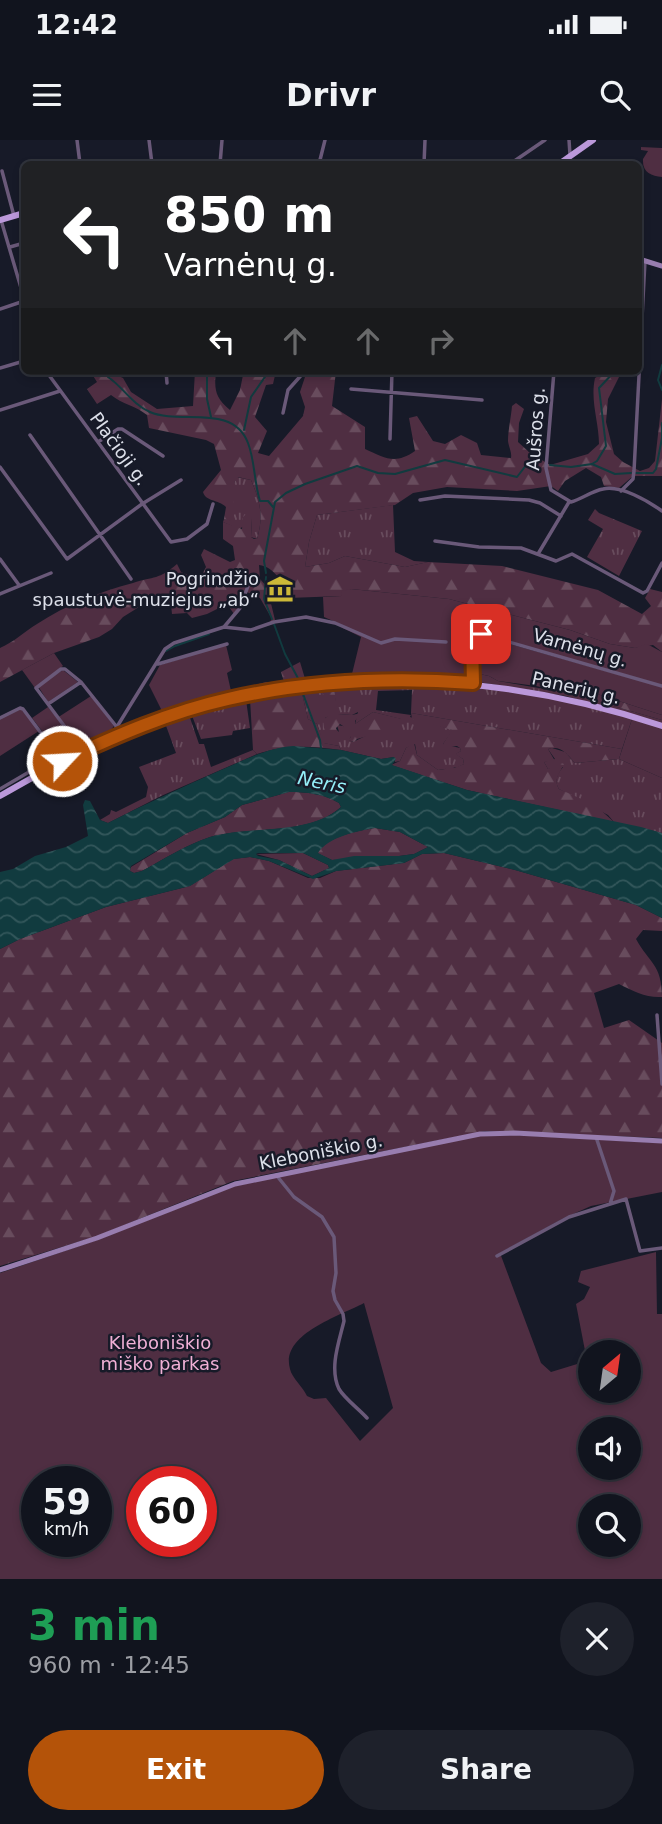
<!DOCTYPE html>
<html lang="en">
<head>
<meta charset="utf-8">
<style>
  body { margin:0; font-family:"DejaVu Sans",sans-serif; background:#1e212b; color:#f1f3f6; height:100vh; display:flex; flex-direction:column; font-size:26px; white-space:nowrap }
  * { box-sizing:border-box; margin:0 }
  p { font-size:23px; color:#9c9ea4 }
  .icon { flex:none; width:38px; height:38px; fill:none; stroke:currentColor; stroke-width:2; stroke-linecap:round; stroke-linejoin:round }
  .map { position:relative; height:1439px; overflow:hidden }
  .drawer { display:flex; flex-direction:column; background:#11141e; flex:1 }
  .drawer>* { flex:none }
  .hud { position:absolute; left:21px; top:21px; width:621px; height:214px; border-radius:10px; box-shadow:0 4px 10px #0003,0 0 0 2px #30333c; background:#202124; color:#fff; overflow:hidden }
  .needle { width:46px; rotate:29deg }
  .tools { position:absolute; left:578px; top:1200px; display:grid; gap:14px }
  .tools a { display:grid; place-items:center; width:63px; height:63px; border-radius:50%; background:#11141e; box-shadow:0 4px 10px #0003,0 0 0 2px #30333c; font-size:35px }
  .speed { position:absolute; left:21px; top:1326px; display:flex; gap:14px; font-size:35px; font-weight:700; text-align:center }
  .speed>* { display:grid; place-content:center; width:91px; height:91px; border-radius:50%; background:#11141e; box-shadow:0 4px 10px #0003,0 0 0 2px #30333c; line-height:1 }
  .speed small { font-size:18px; font-weight:400 }
  .speed .limit { border:10px solid #d22; background:#fff; color:#111 }
  .pin { position:absolute; display:grid; place-items:center; width:60px; height:60px; color:#fff; margin:-30px; border-radius:14px; box-shadow:0 4px 10px #0006 }
  .me { position:absolute; width:77px; margin:-38px; rotate:65deg; stroke-linejoin:round; filter:drop-shadow(0 0 5px #0008) }
  .turn { display:flex; align-items:center; gap:24px; height:147px; padding:0 28px; font-size:32px }
  .turn .icon { width:91px; height:91px; stroke-width:2.5 }
  .turn b { display:block; font-size:49px; line-height:60px }
  .lanes { display:flex; align-items:center; height:66px; padding:0 28px; background:#0003; justify-content:center; gap:35px; direction:ltr }
  .lanes .off { opacity:.35 }
  .round { display:grid; place-items:center; flex:none; width:74px; height:74px; border-radius:37px; background:#1e212b }
  .summary { display:flex; align-items:center; justify-content:space-between; height:119px; padding:0 28px }
  h1 { font-size:42px; font-weight:600; line-height:52px; color:#1e9e55 }
  .primary-button { display:flex; gap:14px; margin-top:auto; padding:14px 28px }
  .primary-button a { flex:1; height:80px; border-radius:42px; background:#b45309; color:#fff; font-size:28px; font-weight:600; line-height:80px; text-align:center }
  .primary-button a+a { background:#1e212b; color:#f1f3f6 }
  .status { display:flex; justify-content:space-between; align-items:center; height:49px; padding:0 35px; background:#11141e; direction:ltr }
  .status svg { height:19px; fill:currentColor }
  header { display:flex; justify-content:space-between; align-items:center; height:91px; padding:0 28px; background:#11141e; font-size:32px; font-weight:600 }
  .map>svg:first-child { display:block }
  .grass { fill:url(#grass-tufts); fill-rule:evenodd }
  .forest { fill:url(#forest-firs) }
  .green { fill:#4f2e42; fill-rule:evenodd }
  .water { fill:url(#water-waves); fill-rule:evenodd }
  .lines { fill:none; stroke-linecap:round; stroke-linejoin:round }
  .stream { stroke:#113b3f; stroke-width:2 }
  .street { stroke:#6a5979; stroke-width:3.5 }
  .secondary { stroke:#987daf; stroke-width:5 }
  .primary { stroke:#bb98da; stroke-width:6 }
  .route-casing { stroke:#753606; stroke-width:18 }
  .route { stroke:#b45309; stroke-width:12 }
  .labels { text-anchor:middle; stroke-width:5; stroke-linejoin:round; paint-order:stroke }
  .street-label { font-size:18px; fill:#dde0ea; stroke:#171a28 }
  .poi-label { font-size:18px; fill:#dde0ea; stroke:#171a28; text-anchor:end }
  .park-label { font-size:18px; fill:#f0b0d6; stroke:#171a28 }
  .water-label { font-size:19px; font-style:italic; fill:#94eef8; stroke:#171a28 }
</style>
</head>
<body>
<div class="status"><b>12:42</b><svg viewBox="0 0 49 12"><path d="M0 12V9h3v3zM5 12V6h3v6zM10 12V3h3v9zM15 12V0h3v12zM26 1h20v11H26zM47 4h2v5h-2z"/></svg></div>
<header><svg class="icon" aria-label="menu" viewBox="0 0 24 24"><path d="M4 6h16M4 12h16M4 18h16"/></svg>Drivr<svg class="icon" aria-label="search" viewBox="0 0 24 24"><circle cx="10" cy="10" r="6"/><path d="M15 15l6 6"/></svg></header>
<div class="map">
<svg width="662" height="1439" viewBox="0 0 662 1439">
  <defs>
    <pattern id="grass-tufts" width="24" height="20" patternUnits="userSpaceOnUse" patternTransform="scale(1.75)"><rect width="24" height="20" fill="#4f2e42"/><path d="M3 7l-1-3M5 7V3M7 7l1-3M15 17l-1-3M17 17v-4M19 17l1-3" fill="none" stroke="#684c5d"/></pattern>
    <pattern id="forest-firs" width="22" height="20" patternUnits="userSpaceOnUse" patternTransform="scale(1.75)"><rect width="22" height="20" fill="#4f2e42"/><path d="M5 1l3.5 6h-7zM16 11l3.5 6h-7z" fill="#684c5d"/></pattern>
    <pattern id="water-waves" width="16" height="10" patternUnits="userSpaceOnUse" patternTransform="scale(1.75)"><rect width="16" height="10" fill="#113b3f"/><path d="M0 5q4-4 8 0t8 0" fill="none" stroke="#33575b"/></pattern>
  </defs>
  <rect width="100%" height="100%" fill="#171a28"/>
  <!-- grass -->
  <path class="grass" d="M237,337L251,340C260,361 264,376 257,399L251,397L252,378L243,377L244,386L239,389L223,382L224,379L234,381V343Z
    M393,365L395,412L414,421L428,422L405,427L345,416L329,423L305,427L309,402L317,375Z
    M595,369L599,373L642,391L619,436L587,417L603,389L588,380Z
    M475,533L489,536L498,541L568,553L662,580V584L566,556L478,542L475,539Z
    M405,542L438,543L558,558L632,579L622,609L411,573L412,550L378,551L376,570L411,575L410,577L453,590L443,604L460,608L461,611L456,614L463,619L464,624L458,627L438,630L417,615L415,604L406,608L400,621L395,622L394,617L381,619L341,610L339,606L323,603L317,584L308,579L301,549ZM334,549L337,574L352,575L358,572L355,584L373,572L401,579L353,602L349,600L351,597L343,586L337,585L339,592L325,578L329,576Z
    M236,560H246L250,588L233,591L232,595L201,599L191,573Z
    M189,575L199,604H204L211,627L253,610L257,614L161,656L108,683L100,680L110,674L111,670L116,672L146,657L148,647L139,627L176,613L165,583Z
    M552,608L565,612L575,623L619,619L662,638V693L614,682L608,675L559,649C554,641 557,634 563,627L548,629L544,622L555,619L548,609Z"/>
  <!-- forest -->
  <path class="forest" d="M90,231H107L123,238L131,252L157,269L193,266L195,231H216C214,249 215,258 230,270L240,250L243,235L262,236L263,231H276L273,244L266,245L255,277L267,291L258,313L269,316L303,276L305,267L300,252L307,231H336L332,266L365,287V309C385,318 395,325 415,311L409,278L417,276L433,301L445,304L461,295L477,303L481,315L511,318C512,312 509,308 508,301C508,290 511,278 512,266L516,263L524,269L519,283L518,302L529,312L550,325L588,314L599,304C599,282 590,261 595,238L607,231H622L608,259L606,282L614,314L623,322L640,331L649,328L655,321L662,259V336H633L619,348L604,346L601,337L586,328L565,341L558,351L551,346L517,351L447,347L413,353L395,365L317,375L309,402L305,427L329,423L345,416L405,427L428,422L502,426L598,450L642,474L651,466L645,458L650,449L662,452V512L653,505L635,508L610,504L570,490L449,459L351,449L341,456L288,458C284,444 275,427 259,425L260,439L267,447L275,480L269,483L272,479L260,458L247,452L240,468L234,474L227,464L207,474L192,478L187,473L172,474L171,464L139,467L123,477L112,489L99,497L54,513L0,542V508C14,502 24,492 37,484C66,465 99,452 133,443C154,436 159,440 177,424L181,432L195,438L201,437L206,427L201,415L204,409L230,422L235,420L233,406L223,399V382L242,389L243,377L248,372L252,378L251,397L254,399H257C264,376 260,361 251,340L238,337L234,343V382L224,379L226,367C218,359 206,362 203,352L221,330L214,304L206,300L149,288L147,275C136,266 122,264 111,255L97,264L87,249L97,242Z
    M300,522L306,542L227,556L178,570L176,567L266,542H284L281,532Z
    M536,542L591,552L662,575V580L568,553L536,546Z
    M334,548L338,574L352,575L361,573L355,581V584L373,572L402,579L396,588L357,599L354,602L348,600L351,597L345,594L343,586L340,584L336,588L338,595L330,596L324,588L323,580L329,575L322,550Z
    M301,549L308,579L317,584L324,603L339,606L341,610C312,606 286,604 257,614L253,610L250,559Z
    M411,573L622,609L619,619L575,623C567,614 561,605 548,609L555,621L544,622L548,629L561,623L564,624C560,633 553,639 559,649L595,665L614,682L467,650L391,625L400,621L406,608L414,603L417,615L438,630L445,629L450,623L454,628L464,624L463,619L455,614L461,611L460,608L457,606L445,607L443,604L452,590L412,579Z
    M289,652C307,652 324,654 339,663L341,667C307,697 252,685 210,697C186,705 164,719 142,731L134,733L130,731L131,727L187,693L225,677L242,665Z
    M375,688L400,692L428,707L414,714L399,716L332,720L317,713C328,696 357,691 375,688Z
    M303,713L328,725L329,728L312,736L279,720L256,714Z
    M444,713L515,730L636,765L662,778V791L643,790L636,799C649,823 662,824 662,857C646,858 633,851 619,844L594,853L604,888L629,880L662,903V998L485,991L475,993L233,1041L97,1096L0,1126V809L20,799L106,767L190,746L233,719L250,717L269,721L308,738H320L336,731L404,723L422,714Z"/>
  <!-- green -->
  <path class="green" d="M641,7L662,8V37C651,36 642,32 643,19L648,11L641,10Z
    M351,449L449,459L570,490L610,504L635,508L647,504L662,512V545L481,493L473,496L471,502V539L420,536L351,538L361,497L343,488L342,485L324,477L323,457L341,456L342,451Z
    M481,496L662,547V575L591,552L537,542L536,546L498,541L489,536L475,533V502Z
    M226,505L232,530L227,533L231,551L162,571L149,545L160,525Z
    M54,513L63,526L35,548L22,530Z
    M63,530L78,542L48,562L38,546Z
    M91,556L114,586L106,596L62,617L32,578L48,567L57,578Z
    M21,569L39,591L0,616V579Z
    M632,579L662,588V638L619,619Z
    M515,995L662,1003V1052L591,1066L562,1079L500,1113L541,1223L551,1232L587,1221L576,1164L584,1159L590,1147L578,1142L581,1131L656,1112L657,1174H662V1439H0V1133L97,1100L235,1046L478,996ZM364,1163L393,1268L360,1301L326,1258L314,1259L307,1256C303,1247 292,1238 290,1229C280,1194 340,1176 364,1163ZM590,1213H628V1251H590ZM590,1290H628V1328H590ZM37,1342H96V1402H37ZM142,1342H201V1402H142ZM590,1367H628V1405H590Z"/>
  <!-- water -->
  <path class="water" d="M293,606L341,610L381,619L394,617L396,619L392,625L467,650L641,687L662,693V778L636,765L515,730L444,713L422,714L404,723L336,731L313,739L269,721L250,717L234,719L190,746L106,767L20,799L0,809V732L13,729L35,716L66,707L88,696L83,665L85,660L90,661L100,680L108,683C145,664 183,647 221,630C245,620 267,608 293,606ZM289,652C307,652 324,654 339,663L341,667C309,696 251,685 210,697C186,705 164,719 142,731L134,733L130,731L131,726L187,693L225,677L242,665ZM375,688L400,692L428,707L414,714L399,716H354L332,720L318,713C328,697 357,691 375,688ZM258,713H303L328,725L329,728L312,736L279,720L258,716L256,714Z"/>
  <g class="lines">
    <!-- stream -->
    <path class="stream" d="M662,225L658,240L662,250
      M207,231V259L211,277
      M108,237C123,247 132,264 150,272C180,285 233,263 248,303C255,321 254,342 260,361H268L273,367
      M244,290L251,257L269,231
      M592,324L597,321L606,306L599,248L615,231
      M550,325L571,327L592,324L615,334L631,333
      M636,333H653L656,329L662,298V283
      M266,433L264,421L275,362L286,353L305,344L357,326L378,333L395,334L445,320L517,337L527,324L538,322
      M266,437L264,459L272,479
      M274,484L285,514L300,542
      M166,511L175,506L209,494
      M302,551L320,600L321,608"/>
    <!-- street -->
    <path class="street" d="M77,0L80,24
      M149,0L152,24
      M569,0L570,15
      M220,24L222,0
      M319,24L325,0
      M424,24L425,0
      M510,24L545,0
      M2,31L14,76
      M1,80L24,158
      M10,107L24,103
      M0,169L24,161
      M0,228L24,221
      M46,231L171,402L187,399L207,384L213,364
      M166,231L167,243
      M554,231L546,328L551,350L571,362C582,359 592,351 603,349C621,345 648,361 662,371
      M242,234L243,231
      M351,249L482,260
      M0,270L60,251
      M283,273L288,250L305,231
      M30,295L131,439
      M390,299L392,231
      M98,302L118,289H122L163,316
      M0,327L67,419L142,364L181,340
      M621,351L633,339L634,331L645,121
      M420,360L445,356L529,360L540,363L561,376
      M435,401L479,407L521,408L556,421L572,414L643,453L647,451L662,423
      M538,414L569,362
      M0,419L19,445
      M0,454L51,433
      M224,487L240,468L252,435
      M158,524L227,504
      M473,543L472,501L476,496L481,494L662,546
      M48,564L81,542
      M0,578L20,568L23,569L62,621
      M68,591L36,548L61,529H65L81,542L116,586
      M110,598L165,509L174,503L224,487L251,490L274,482L306,477L335,483L381,503L395,499L446,502
      M0,649L58,615
      M657,875L662,944
      M596,997L614,1051L610,1064
      M277,1036L294,1057L322,1077L334,1097L336,1133L333,1151L335,1160L343,1174L344,1181C339,1202 329,1228 339,1249C345,1259 359,1269 367,1278
      M497,1116L569,1077L626,1059L640,1111L662,1108"/>
    <!-- secondary -->
    <path class="secondary" d="M639,119L662,126
      M0,1130L97,1098L235,1044L480,994L515,993L662,1001"/>
    <!-- primary -->
    <path class="primary" d="M559,24L593,0
      M0,80L24,73
      M0,656C35,636 70,616 108,600C285,523 481,525 662,586"/>
  </g>
  <g class="lines">
    <!-- route casing -->
    <g class="route-casing">
      <path id="route" d="M62,621C115,596 170,572 228,559C307,541 391,537 473,543L472,501L476,496L481,494"/>
    </g>
    <!-- route -->
    <use href="#route" class="route"/>
  </g>
  <!-- icons -->
  <defs>
    <g id="museum-bare" transform="scale(2.1)"><path d="M0-6L6-3V-2H-6V-3ZM-5-1h2V3h-2ZM-1-1h2V3h-2ZM3-1h2V3H3ZM-6 4H6V6H-6Z" fill="#ccb938" stroke="#171a28" stroke-width="2.5" paint-order="stroke"/></g>
  </defs>
  <g fill-rule="evenodd">
    <use href="#museum-bare" x="280" y="449"/>
  </g>
  <g class="labels">
    <!-- street labels -->
    <g class="street-label">
      <text transform="translate(536 289) rotate(-86)" y="6">Aušros g.</text>
      <text transform="translate(119 309) rotate(54)" y="6">Plačioji g.</text>
      <text transform="translate(580 508) rotate(16)" y="6">Varnėnų g.</text>
      <text transform="translate(576 548) rotate(13)" y="6">Panerių g.</text>
      <text transform="translate(321 1012) rotate(-11)" y="6">Kleboniškio g.</text>
    </g>
    <!-- poi labels -->
    <g class="poi-label">
      <text x="259" y="445">Pogrindžio<tspan x="259" dy="21">spaustuvė-muziejus „ab“</tspan></text>
    </g>
    <!-- park labels -->
    <g class="park-label">
      <text x="160" y="1209">Kleboniškio<tspan x="160" dy="21">miško parkas</tspan></text>
    </g>
    <!-- water labels -->
    <g class="water-label">
      <text transform="translate(322 642) rotate(12)" y="7">Neris</text>
    </g>
  </g>
</svg>
<div class="tools">
<a><svg class="needle" viewBox="-14 -14 28 28"><path d="M0-13l5 13h-10z" fill="#e53935"/><path d="M0 13l5-13h-10z" fill="#9c9ea4"/></svg></a>
<a><svg class="icon" aria-label="sound" viewBox="0 0 24 24"><path d="M4 9h4l5-4v14l-5-4H4zM17 9q2 3 0 6"/></svg></a>
<a><svg class="icon" aria-label="search" viewBox="0 0 24 24"><circle cx="10" cy="10" r="6"/><path d="M15 15l6 6"/></svg></a>
</div>
<div class="speed"><div>59<small>km/h</small></div><div class="limit">60</div></div>
<div class="pin" style="left:481px;top:494px;background:#d93025"><svg class="icon" aria-label="arrive" viewBox="0 0 24 24"><path d="M6 21V4h12l-3 4 3 4H6"/></svg></div>
<svg class="me" style="left:62px;top:621px" viewBox="-20 -20 40 40"><circle r="17" fill="#b45309" stroke="#fff" stroke-width="3"/><path d="M0-11L8 9 0 5-8 9z" fill="#fff"/></svg>
<div class="hud">
<div class="turn"><svg class="icon" aria-label="left" viewBox="0 0 24 24"><path d="M17 20v-9H6M10 6l-5 5 5 5"/></svg><div><b>850 m</b>Varnėnų g.</div></div>
<div class="lanes"><svg class="icon" aria-label="left" viewBox="0 0 24 24"><path d="M17 20v-9H6M10 6l-5 5 5 5"/></svg><svg class="icon off" aria-label="ahead" viewBox="0 0 24 24"><path d="M12 20V5M6 11l6-6 6 6"/></svg><svg class="icon off" aria-label="ahead" viewBox="0 0 24 24"><path d="M12 20V5M6 11l6-6 6 6"/></svg><svg class="icon off" aria-label="right" viewBox="0 0 24 24"><path d="M7 20v-9h11M14 6l5 5-5 5"/></svg></div>
</div>
</div>
<section class="drawer">
<div class="summary"><div><h1>3 min</h1><p>960 m · 12:45</p></div><a class="round"><svg class="icon" aria-label="close" viewBox="0 0 24 24"><path d="M6 6l12 12M18 6L6 18"/></svg></a></div>
<div class="primary-button"><a>Exit</a><a>Share</a></div>
</section>
</body>
</html>
